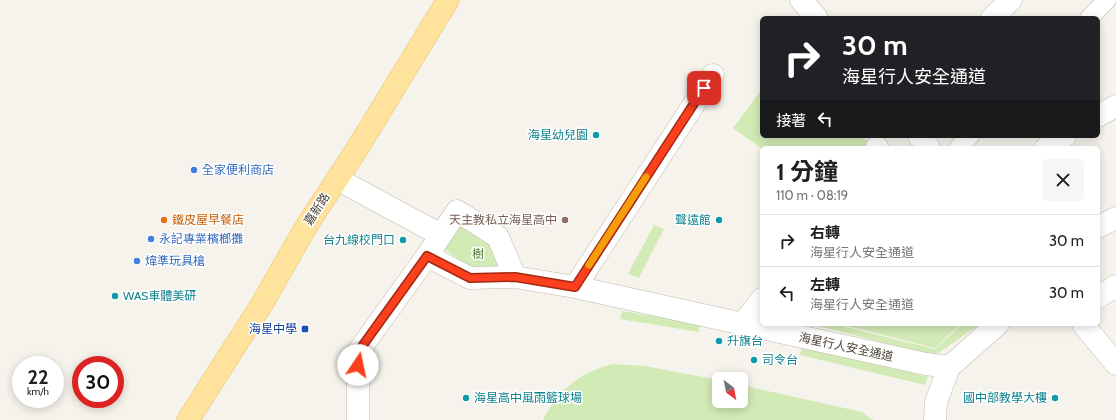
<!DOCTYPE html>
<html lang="zh-TW">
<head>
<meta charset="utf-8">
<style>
  body { margin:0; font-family:Cabin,"Noto Sans TC",sans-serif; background:#f6f6f6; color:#202124; height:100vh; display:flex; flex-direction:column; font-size:15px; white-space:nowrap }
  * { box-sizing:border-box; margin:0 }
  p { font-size:13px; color:#757577 }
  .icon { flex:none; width:22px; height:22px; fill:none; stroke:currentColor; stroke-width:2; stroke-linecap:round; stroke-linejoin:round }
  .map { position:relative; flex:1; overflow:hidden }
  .panel { position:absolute; left:760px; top:146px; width:340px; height:180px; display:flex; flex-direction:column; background:#fff; border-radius:6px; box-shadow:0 2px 10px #0003 }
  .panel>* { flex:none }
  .hud { position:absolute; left:760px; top:16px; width:340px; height:122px; border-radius:6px; box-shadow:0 2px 10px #0003; background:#202124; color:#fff; overflow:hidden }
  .needle { width:26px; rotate:148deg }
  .controls { position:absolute; left:712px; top:372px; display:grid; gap:8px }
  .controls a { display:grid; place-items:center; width:36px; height:36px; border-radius:6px; background:#fff; box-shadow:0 2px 10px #0003; font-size:20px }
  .speed { position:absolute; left:12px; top:356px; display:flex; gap:8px; font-size:20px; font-weight:700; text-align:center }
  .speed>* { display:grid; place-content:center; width:52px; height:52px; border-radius:50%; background:#fff; box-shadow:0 2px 10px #0003; line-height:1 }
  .speed small { font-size:10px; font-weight:400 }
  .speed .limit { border:6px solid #d22; background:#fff; color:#111 }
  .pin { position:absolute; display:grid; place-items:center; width:34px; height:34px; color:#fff; margin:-17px; border-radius:8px; box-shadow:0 2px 6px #0006 }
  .me { position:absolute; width:44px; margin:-22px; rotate:11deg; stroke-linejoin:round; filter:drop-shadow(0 0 3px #0008) }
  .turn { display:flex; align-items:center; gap:14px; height:84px; padding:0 16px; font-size:18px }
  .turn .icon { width:52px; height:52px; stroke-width:2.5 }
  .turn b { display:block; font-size:28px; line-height:34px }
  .then { display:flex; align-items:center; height:38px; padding:0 16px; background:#0003; gap:8px; font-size:15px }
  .round { display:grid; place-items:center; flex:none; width:42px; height:42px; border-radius:6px; background:#f6f6f6 }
  .summary { display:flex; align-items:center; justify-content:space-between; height:68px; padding:0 16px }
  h1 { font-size:24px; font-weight:700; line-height:30px }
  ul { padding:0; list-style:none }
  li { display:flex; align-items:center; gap:12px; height:52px; padding:0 16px; border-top:1px solid #e0e0e0 }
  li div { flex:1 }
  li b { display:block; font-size:15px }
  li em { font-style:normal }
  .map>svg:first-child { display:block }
  .green { fill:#d2eab5 }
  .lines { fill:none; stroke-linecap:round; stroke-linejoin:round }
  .lane-casing { stroke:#c2bbae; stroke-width:19 }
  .street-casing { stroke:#c2bbae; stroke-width:23 }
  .primary-casing { stroke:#e6c16a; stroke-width:23 }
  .lane { stroke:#fff; stroke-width:18 }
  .street { stroke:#fff; stroke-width:22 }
  .primary { stroke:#ffe39c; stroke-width:22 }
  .route-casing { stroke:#a42913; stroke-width:10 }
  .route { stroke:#fc3f1d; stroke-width:7 }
  .slow { stroke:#f59e0b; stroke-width:7 }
  .culture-dot { fill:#0f9aa8; stroke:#fff; stroke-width:1.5 }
  .shop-dot { fill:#3f7fe0; stroke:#fff; stroke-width:1.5 }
  .food-dot { fill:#e8710a; stroke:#fff; stroke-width:1.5 }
  .education-dot { fill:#8d6e63; stroke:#fff; stroke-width:1.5 }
  .transit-dot { fill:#1a4fb4; stroke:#fff; stroke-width:1.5 }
  .labels { text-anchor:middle; stroke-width:3; stroke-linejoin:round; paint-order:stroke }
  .culture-label { font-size:12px; fill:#0d838f; stroke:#fff; text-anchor:end }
  .shop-label { font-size:12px; fill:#366cbe; stroke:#fff; text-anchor:start }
  .street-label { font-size:12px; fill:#4b4439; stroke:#fff }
  .food-label { font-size:12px; fill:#c56008; stroke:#fff; text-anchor:start }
  .education-label { font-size:12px; fill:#785e54; stroke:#fff; text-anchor:end }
  .park-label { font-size:12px; fill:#4a7f2a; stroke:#fff }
  .transit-label { font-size:12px; fill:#164399; stroke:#fff; text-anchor:end }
</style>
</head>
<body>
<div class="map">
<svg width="1116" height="420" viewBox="0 0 1116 420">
  <rect width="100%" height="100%" fill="#f6f3ec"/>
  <!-- green -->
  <path class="green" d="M762,89V136H861L869,143L866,148L762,149L733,128Z
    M461,224L492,245L507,273L472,269L444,249Z
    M654,225L664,229L639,278L628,274Z
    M622,311L700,324L699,332L620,319Z
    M811,324H833L935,349L962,324H980L934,356Z
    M840,324H960L935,348Z
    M802,345L928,377L925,385L800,355Z
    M612,364L644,366L719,380V401H741V385L862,412L873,420H543C560,388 578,374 612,364Z"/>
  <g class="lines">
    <!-- lane casing -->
    <g class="lane-casing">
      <path id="lane" d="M1089,18L1107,0
        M958,148L970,136"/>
    </g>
    <!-- street casing -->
    <g class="street-casing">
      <path id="street" d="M801,0L817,18
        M992,18L1011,0
        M1098,116L1116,106
        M919,136L929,148
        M877,148V147
        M1046,148L1065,136
        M337,179L441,235
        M1098,227L1116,218
        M427,256L470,278L515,277L575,287L926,364L949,367L936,402L935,420
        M575,287L713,75
        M1098,297L1116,286
        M1083,324L1116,364
        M742,325L762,299
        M949,367L998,324
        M358,420V352L427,256L457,211L498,237L515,277"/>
    </g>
    <!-- primary casing -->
    <g class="primary-casing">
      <path id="primary" d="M188,420L262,304L307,225L357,149L448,0"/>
    </g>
    <!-- lane -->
    <use href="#lane" class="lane"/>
    <!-- street -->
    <use href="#street" class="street"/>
    <!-- primary -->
    <use href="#primary" class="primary"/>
  </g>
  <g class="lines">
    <!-- route casing -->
    <g class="route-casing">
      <path id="route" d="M358,365V352L427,256L470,278L515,277L575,287L704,88"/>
    </g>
    <!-- route -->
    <use href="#route" class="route"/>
    <!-- slow -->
    <path class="slow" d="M589,265L646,177"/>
  </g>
  <!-- markers -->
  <g class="culture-dot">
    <circle cx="596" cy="135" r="4"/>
    <circle cx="719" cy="220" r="4"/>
    <circle cx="403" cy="240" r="4"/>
    <circle cx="115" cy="296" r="4"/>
    <circle cx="719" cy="341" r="4"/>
    <circle cx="754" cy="360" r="4"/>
    <circle cx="466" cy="398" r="4"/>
    <circle cx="1055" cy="398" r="4"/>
  </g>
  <g class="shop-dot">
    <circle cx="194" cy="170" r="4"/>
    <circle cx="151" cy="239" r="4"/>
    <circle cx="137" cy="261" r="4"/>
  </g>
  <circle class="food-dot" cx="164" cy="220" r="4"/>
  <circle class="education-dot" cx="565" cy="220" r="4"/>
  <rect class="transit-dot" x="301" y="325" width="8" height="8" rx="2"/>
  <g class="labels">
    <!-- culture labels -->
    <g class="culture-label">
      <text x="588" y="139">海星幼兒園</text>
      <text x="711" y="224">聲遠館</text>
      <text x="395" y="244">台九線校門口</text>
      <text x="123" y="300" text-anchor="start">WAS車體美研</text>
      <text x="727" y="345" text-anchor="start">升旗台</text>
      <text x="762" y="364" text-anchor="start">司令台</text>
      <text x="474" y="402" text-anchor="start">海星高中風雨籃球場</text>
      <text x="1047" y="402">國中部教學大樓</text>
    </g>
    <!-- shop labels -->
    <g class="shop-label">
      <text x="202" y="174">全家便利商店</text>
      <text x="159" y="243">永記專業檳榔攤</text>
      <text x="145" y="265">煒準玩具槍</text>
    </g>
    <!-- street labels -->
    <g class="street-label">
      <text transform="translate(317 209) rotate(-57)" y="4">嘉新路</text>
      <text transform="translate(846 347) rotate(12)" y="4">海星行人安全通道</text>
    </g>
    <!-- food labels -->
    <g class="food-label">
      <text x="172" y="224">鐵皮屋早餐店</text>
    </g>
    <!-- education labels -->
    <g class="education-label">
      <text x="557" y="224">天主教私立海星高中</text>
    </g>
    <!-- park labels -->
    <g class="park-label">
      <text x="478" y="258">樹</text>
    </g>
    <!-- transit labels -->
    <g class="transit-label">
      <text x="297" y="333">海星中學</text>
    </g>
  </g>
</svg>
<div class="controls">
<a><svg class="needle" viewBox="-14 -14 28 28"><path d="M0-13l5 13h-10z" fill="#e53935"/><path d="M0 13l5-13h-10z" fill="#757577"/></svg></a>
</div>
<div class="speed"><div>22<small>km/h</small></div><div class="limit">30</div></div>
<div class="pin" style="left:704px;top:88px;background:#d93025"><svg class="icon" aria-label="arrive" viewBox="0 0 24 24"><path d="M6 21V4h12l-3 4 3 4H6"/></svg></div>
<svg class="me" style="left:358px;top:365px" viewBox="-20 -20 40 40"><circle r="19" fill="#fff"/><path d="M0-13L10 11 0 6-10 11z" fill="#fc3f1d"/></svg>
<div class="hud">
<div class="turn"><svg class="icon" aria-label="right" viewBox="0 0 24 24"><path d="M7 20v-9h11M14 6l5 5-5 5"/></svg><div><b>30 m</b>海星行人安全通道</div></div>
<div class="then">接著<svg class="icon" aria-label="left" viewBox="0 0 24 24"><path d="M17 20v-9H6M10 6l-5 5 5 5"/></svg></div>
</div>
<section class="panel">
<div class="summary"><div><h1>1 分鐘</h1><p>110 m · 08:19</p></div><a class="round"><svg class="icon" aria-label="close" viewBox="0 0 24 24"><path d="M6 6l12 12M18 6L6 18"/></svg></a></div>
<ul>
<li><svg class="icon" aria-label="right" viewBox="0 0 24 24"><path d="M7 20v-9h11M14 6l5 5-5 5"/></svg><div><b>右轉</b><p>海星行人安全通道</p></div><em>30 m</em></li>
<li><svg class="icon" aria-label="left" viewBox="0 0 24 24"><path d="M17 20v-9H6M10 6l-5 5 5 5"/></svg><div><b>左轉</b><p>海星行人安全通道</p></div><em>30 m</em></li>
</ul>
</section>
</div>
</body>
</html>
